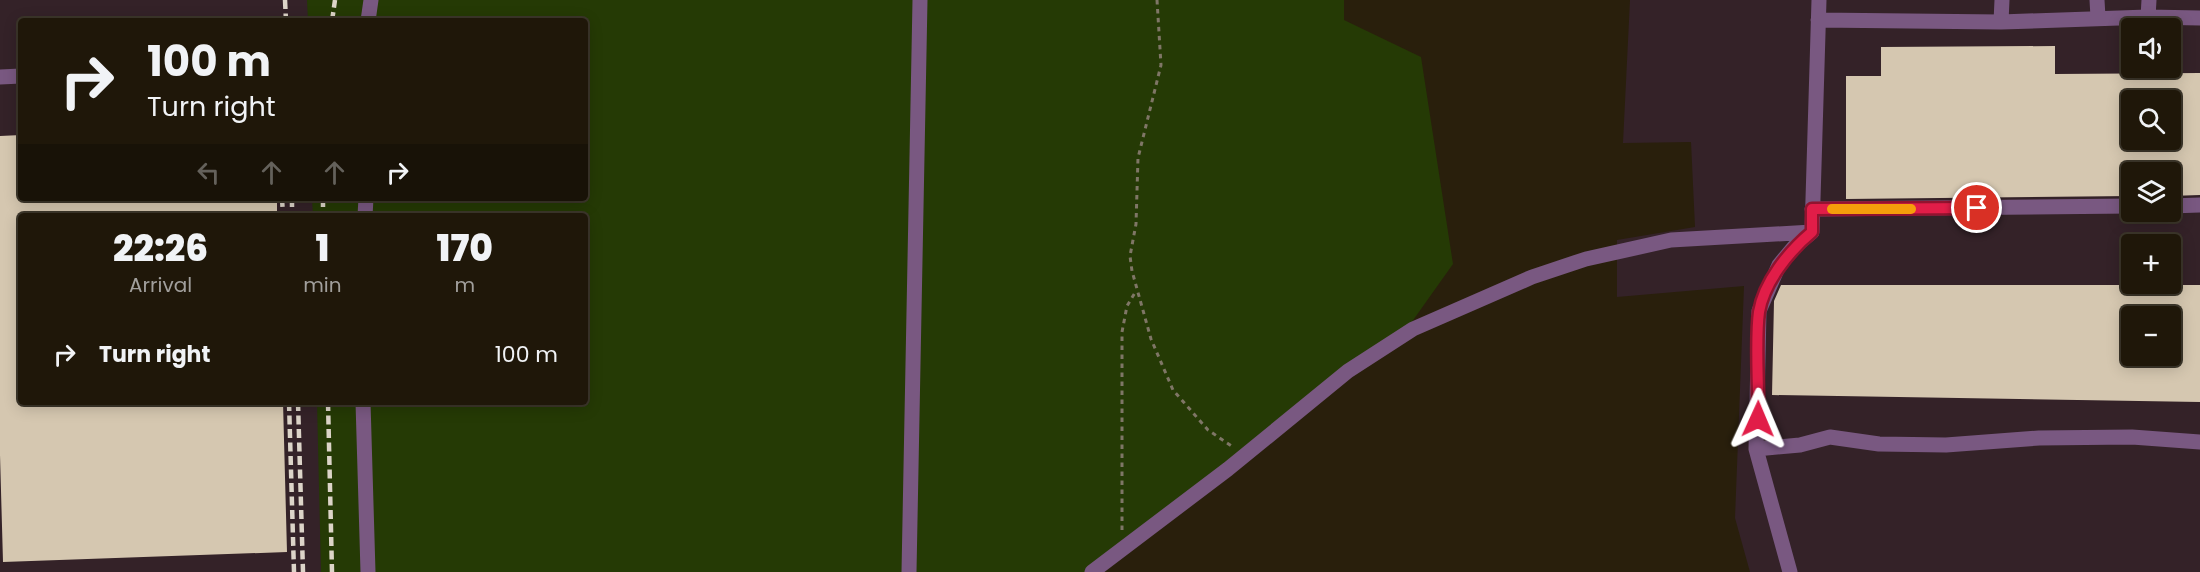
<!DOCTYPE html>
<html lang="en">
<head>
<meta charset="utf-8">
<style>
  body { margin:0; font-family:Poppins,sans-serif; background:#2c2417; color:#f1f3f6; height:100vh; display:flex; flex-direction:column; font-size:22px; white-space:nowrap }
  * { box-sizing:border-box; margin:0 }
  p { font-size:20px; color:#a19f9c }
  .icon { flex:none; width:33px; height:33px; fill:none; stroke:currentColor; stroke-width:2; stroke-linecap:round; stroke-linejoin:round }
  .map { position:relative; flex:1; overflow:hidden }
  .side { position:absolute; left:18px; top:213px; width:570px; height:192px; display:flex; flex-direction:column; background:#1f1709; border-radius:6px; box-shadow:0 3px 15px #0003,0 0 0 2px #3c362a }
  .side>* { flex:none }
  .banner { position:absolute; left:18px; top:18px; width:570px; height:183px; border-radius:6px; box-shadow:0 3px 15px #0003,0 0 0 2px #3c362a; background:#1f1709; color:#f1f3f6; overflow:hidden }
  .tools { position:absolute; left:2121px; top:18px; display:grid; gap:12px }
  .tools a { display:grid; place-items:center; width:60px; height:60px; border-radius:6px; background:#1f1709; box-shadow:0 3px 15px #0003,0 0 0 2px #3c362a; font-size:30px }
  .pin { position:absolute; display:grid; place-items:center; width:51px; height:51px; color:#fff; margin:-26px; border:3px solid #fff; border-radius:50%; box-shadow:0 2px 6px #0007 }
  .me { position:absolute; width:66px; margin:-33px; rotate:1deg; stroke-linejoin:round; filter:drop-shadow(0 0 4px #0008) }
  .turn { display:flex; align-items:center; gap:21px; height:126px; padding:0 30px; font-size:27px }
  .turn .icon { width:78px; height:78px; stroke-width:2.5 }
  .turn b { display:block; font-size:42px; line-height:51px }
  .lanes { display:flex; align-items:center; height:57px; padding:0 30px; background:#0003; justify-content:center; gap:30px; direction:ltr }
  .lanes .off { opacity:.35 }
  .eta { display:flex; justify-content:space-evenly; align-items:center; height:102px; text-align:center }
  .eta b { font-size:36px; font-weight:800; line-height:42px }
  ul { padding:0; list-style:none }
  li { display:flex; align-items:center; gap:18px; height:78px; padding:0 30px }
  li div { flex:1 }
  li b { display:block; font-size:22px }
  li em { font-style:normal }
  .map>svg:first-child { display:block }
  .industrial { fill:#342228; fill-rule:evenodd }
  .green { fill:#253a05 }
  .building { fill:#d5c7b0; fill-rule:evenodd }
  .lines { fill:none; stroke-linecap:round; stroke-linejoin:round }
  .path { stroke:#7f7666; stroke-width:3; stroke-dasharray:4.5 4.5; stroke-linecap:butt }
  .minor { stroke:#795881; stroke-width:15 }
  .rail { stroke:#dcd4c8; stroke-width:4.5; stroke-dasharray:9 4.5; stroke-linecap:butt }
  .route-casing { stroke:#92132f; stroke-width:15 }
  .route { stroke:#e11d48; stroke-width:10 }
  .slow { stroke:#f59e0b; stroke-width:10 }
</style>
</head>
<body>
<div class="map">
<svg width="2200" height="572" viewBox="0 0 2200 572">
  <rect width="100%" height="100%" fill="#291f0c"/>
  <!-- industrial -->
  <path class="industrial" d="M0,0H357L354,21H21V198H343L344,216H21V402H350L356,572H0Z
    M1630,0H2200V572H1750L1735,518L1744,286L1617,297V240L1695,227L1691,142L1623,143ZM2132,28H2170V68H2132ZM2132,100H2170V140H2132ZM2132,172H2170V212H2132ZM2132,244H2170V284H2132ZM2132,316H2170V356H2132Z"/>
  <!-- green -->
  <path class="green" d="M307,0H1344V20L1421,57L1453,264L1399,340L1092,572H321L317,402H585V216H313L312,198H585V21H308Z"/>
  <!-- building -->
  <path class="building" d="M2055,46V74L2200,73V195L2170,196V172H2132V196L1846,199V76H1881V47ZM2132,100H2170V140H2132Z
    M21,135V198H277V216H21V402H283L287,552L3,562L0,455V136Z
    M1781,285H2200V402L1772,395L1774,301ZM2132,316H2170V356H2132Z"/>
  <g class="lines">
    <!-- path -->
    <path class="path" d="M1157,0L1161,65L1138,158L1136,224L1130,256L1132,271L1151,339L1173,390L1208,430L1233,447
      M1122,530V332L1127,306L1136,291"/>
    <!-- minor -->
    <path class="minor" d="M2097,0L2098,17
      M2149,0L2148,17L2200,18
      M1818,20L2001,22L2148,17
      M368,21L371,0
      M2001,22L2002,0
      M0,77L21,76
      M2170,206L2200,205
      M1812,209L2132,206
      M365,216L366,198
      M363,402L368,572
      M1756,449L1800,445L1830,437L1879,444L1946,445L2039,438L2132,437L2200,442
      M909,572L920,0
      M1092,572L1228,469L1348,371L1413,329L1532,277L1586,259L1671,240L1812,232
      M1790,572L1756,449L1759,311L1779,265L1794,247L1812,232L1819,0"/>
    <!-- rail -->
    <path class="rail" d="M285,0L286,21
      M332,21L335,0
      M282,198L283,216
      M292,198V216
      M323,198V216
      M289,402L294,572
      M298,402L303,572
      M328,402L332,572"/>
  </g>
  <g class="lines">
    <!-- route casing -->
    <g class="route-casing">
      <path id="route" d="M1758,419C1759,388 1755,341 1759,312C1764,282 1789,251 1812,232V209L1977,208"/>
    </g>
    <!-- route -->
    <use href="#route" class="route"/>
    <!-- slow -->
    <path class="slow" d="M1832,209H1911"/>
  </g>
</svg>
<div class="tools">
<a><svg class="icon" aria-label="sound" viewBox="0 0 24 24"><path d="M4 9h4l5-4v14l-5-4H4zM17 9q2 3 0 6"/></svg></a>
<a><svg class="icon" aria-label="search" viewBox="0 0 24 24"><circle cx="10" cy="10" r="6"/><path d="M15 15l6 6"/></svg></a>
<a><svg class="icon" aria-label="layers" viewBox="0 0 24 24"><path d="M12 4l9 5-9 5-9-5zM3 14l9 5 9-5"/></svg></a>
<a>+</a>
<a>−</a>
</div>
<div class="pin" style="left:1977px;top:208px;background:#d93025"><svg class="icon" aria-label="arrive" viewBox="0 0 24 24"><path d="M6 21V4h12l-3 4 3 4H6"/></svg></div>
<svg class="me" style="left:1758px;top:419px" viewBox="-20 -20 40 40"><path d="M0-17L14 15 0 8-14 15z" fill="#e11d48" stroke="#fff" stroke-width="4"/></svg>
<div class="banner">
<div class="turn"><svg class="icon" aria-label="right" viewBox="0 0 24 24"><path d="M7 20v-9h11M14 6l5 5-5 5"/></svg><div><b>100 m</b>Turn right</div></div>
<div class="lanes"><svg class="icon off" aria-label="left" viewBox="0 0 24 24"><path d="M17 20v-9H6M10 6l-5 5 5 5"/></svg><svg class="icon off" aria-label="ahead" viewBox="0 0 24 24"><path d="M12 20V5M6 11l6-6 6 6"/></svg><svg class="icon off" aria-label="ahead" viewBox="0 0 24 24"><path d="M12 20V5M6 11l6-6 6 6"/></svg><svg class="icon" aria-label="right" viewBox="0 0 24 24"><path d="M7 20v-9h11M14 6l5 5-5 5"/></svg></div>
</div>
<section class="side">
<div class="eta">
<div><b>22:26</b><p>Arrival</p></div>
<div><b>1</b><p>min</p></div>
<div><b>170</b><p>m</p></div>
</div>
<ul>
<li><svg class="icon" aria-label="right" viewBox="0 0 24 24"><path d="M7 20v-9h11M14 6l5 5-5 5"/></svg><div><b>Turn right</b></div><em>100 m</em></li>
</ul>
</section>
</div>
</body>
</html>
